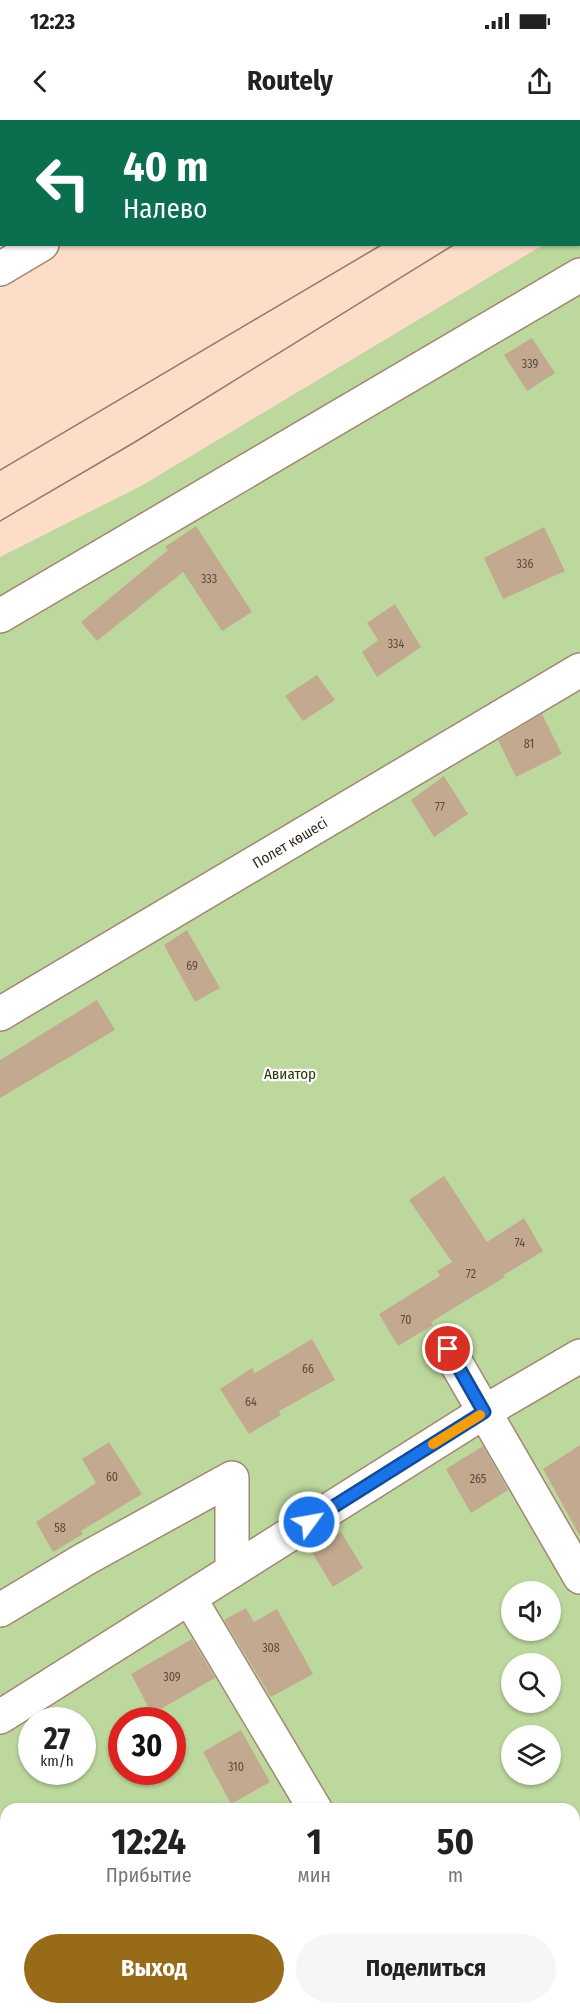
<!DOCTYPE html>
<html lang="ru">
<head>
<meta charset="utf-8">
<style>
  body { margin:0; font-family:"Fira Sans Condensed",sans-serif; background:#f6f6f6; color:#222; height:100vh; display:flex; flex-direction:column; font-size:22px; white-space:nowrap }
  * { box-sizing:border-box; margin:0 }
  p { font-size:20px; color:#767676 }
  .icon { flex:none; width:33px; height:33px; fill:none; stroke:currentColor; stroke-width:2; stroke-linecap:round; stroke-linejoin:round }
  .map { position:relative; flex:1; overflow:hidden }
  .sheet { position:absolute; left:0px; top:1683px; width:580px; height:212px; display:flex; flex-direction:column; background:#fff; border-radius:18px 18px 0 0; box-shadow:0 2px 4px #0004 }
  .sheet>* { flex:none }
  .banner { position:absolute; left:0px; top:0px; width:580px; height:126px; box-shadow:0 2px 4px #0004; background:#0b6e4f; color:#fff; overflow:hidden }
  .fabs { position:absolute; left:501px; top:1461px; display:grid; gap:12px }
  .fabs a { display:grid; place-items:center; width:60px; height:60px; border-radius:50%; background:#fff; box-shadow:0 2px 4px #0004; font-size:30px }
  .speed { position:absolute; left:18px; top:1587px; display:flex; gap:12px; font-size:30px; font-weight:700; text-align:center }
  .speed>* { display:grid; place-content:center; width:78px; height:78px; border-radius:50%; background:#fff; box-shadow:0 2px 4px #0004; line-height:1 }
  .speed small { font-size:15px; font-weight:400 }
  .speed .limit { border:9px solid #d22; background:#fff; color:#111 }
  .pin { position:absolute; display:grid; place-items:center; width:51px; height:51px; color:#fff; margin:-26px; border:3px solid #fff; border-radius:50%; box-shadow:0 2px 6px #0007 }
  .me { position:absolute; width:66px; margin:-33px; rotate:58deg; stroke-linejoin:round; filter:drop-shadow(0 0 4px #0008) }
  .turn { display:flex; align-items:center; gap:21px; height:126px; padding:0 24px; font-size:27px }
  .turn .icon { width:78px; height:78px; stroke-width:2.5 }
  .turn b { display:block; font-size:42px; line-height:51px }
  .eta { display:flex; justify-content:space-evenly; align-items:center; height:102px; text-align:center }
  .eta b { font-size:36px; font-weight:700; line-height:42px }
  .cta { display:flex; gap:12px; margin-top:auto; padding:12px 24px }
  .cta a { flex:1; height:69px; border-radius:36px; background:#986b19; color:#fff; font-size:24px; font-weight:700; line-height:69px; text-align:center }
  .cta a+a { background:#f6f6f6; color:#222 }
  .status { display:flex; justify-content:space-between; align-items:center; height:42px; padding:0 30px; background:#fff; direction:ltr }
  .status svg { height:16px; fill:currentColor }
  header { display:flex; justify-content:space-between; align-items:center; height:78px; padding:0 24px; background:#fff; font-size:27px; font-weight:700 }
  .map>svg:first-child { display:block }
  .green { fill:#bdd89d; fill-rule:evenodd }
  .building { fill:#c4a991 }
  .lines { fill:none; stroke-linecap:round; stroke-linejoin:round }
  .minor-casing { stroke:#a28672; stroke-width:36 }
  .major-casing { stroke:#a28672; stroke-width:36 }
  .minor { stroke:#fff; stroke-width:33 }
  .major { stroke:#fff; stroke-width:33 }
  .tram { stroke:#907c6d; stroke-width:1.5 }
  .route-casing { stroke:#114b97; stroke-width:15 }
  .route { stroke:#1a73e8; stroke-width:10 }
  .slow { stroke:#f59e0b; stroke-width:10 }
  .labels { text-anchor:middle; stroke-width:4.5; stroke-linejoin:round; paint-order:stroke }
  .number-label { font-size:12px; fill:#5a4a3e }
  .street-label { font-size:15px; fill:#362b22; stroke:#fff }
  .park-label { font-size:15px; fill:#263805; stroke:#fff }
</style>
</head>
<body>
<div class="status"><b>12:23</b><svg viewBox="0 0 49 12"><path d="M0 12V9h3v3zM5 12V6h3v6zM10 12V3h3v9zM15 12V0h3v12zM26 1h20v11H26zM47 4h2v5h-2z"/></svg></div>
<header><svg class="icon" aria-label="back" viewBox="0 0 24 24"><path d="M15 5l-7 7 7 7"/></svg>Routely<svg class="icon" aria-label="share" viewBox="0 0 24 24"><path d="M12 15V3M7 8l5-5 5 5M5 13v7h14v-7"/></svg></header>
<div class="map">
<svg width="580" height="1894" viewBox="0 0 580 1894">
  <rect width="100%" height="100%" fill="#fcddc7"/>
  <!-- green -->
  <path class="green" d="M0,0H171L168,2H2V100L0,101Z
    M580,102V1894H0V437L141,366L543,125L579,124ZM512,1472H550V1510H512ZM512,1544H550V1582H512ZM32,1600H82V1652H32ZM122,1600H172V1652H122ZM512,1616H550V1654H512ZM6,1689H574V1888H6Z"/>
  <!-- building -->
  <path class="building" d="M532,218L555,253L527,271L504,235Z
    M196,406L252,492L222,511L183,452L97,521L81,502L168,430L165,427Z
    M544,407L565,451L503,479L484,438Z
    M395,484L421,527L377,557L362,532L378,520L367,503Z
    M317,555L335,580L303,601L285,576Z
    M542,594L562,634L516,657L498,620Z
    M444,656L468,694L434,717L411,680Z
    M187,810L220,868L195,882L164,825Z
    M97,880L115,910L0,978V940Z
    M444,1056L487,1122L524,1098L543,1131L504,1155L505,1157L431,1202L433,1205L398,1226L379,1194L440,1156L437,1151L452,1142L409,1080Z
    M312,1219L335,1260L279,1291L281,1295L249,1314L220,1269L252,1248L255,1253Z
    M109,1322L142,1374L81,1411L83,1414L53,1432L36,1402L96,1363L82,1339Z
    M580,1325V1416L543,1349Z
    M483,1326L508,1370L471,1393L446,1349Z
    M341,1412L363,1448L333,1467L311,1431Z
    M246,1488L254,1502L277,1489L313,1554L271,1577L224,1500Z
    M192,1519L215,1558L152,1594L131,1554Z
    M241,1610L270,1662L231,1684L203,1632Z"/>
  <g class="lines">
    <!-- minor casing -->
    <g class="minor-casing">
      <path id="minor" d="M0,496L580,155
        M0,894L580,550
        M448,1229L580,1457
        M190,1479L315,1689
        M0,1490L85,1439L232,1358V1451
        M0,1597L484,1292L580,1236
        M434,1888L437,1894"/>
    </g>
    <!-- major casing -->
    <g class="major-casing">
      <path id="major" d="M252,2L255,0
        M0,149L42,124"/>
    </g>
    <!-- minor -->
    <use href="#minor" class="minor"/>
    <!-- major -->
    <use href="#major" class="major"/>
    <!-- tram -->
    <path class="tram" d="M579,9L580,8
      M579,48H580
      M0,350L383,124
      M0,401L135,322L455,124"/>
  </g>
  <g class="lines">
    <!-- route casing -->
    <g class="route-casing">
      <path id="route" d="M309,1402L484,1292L448,1229"/>
    </g>
    <!-- route -->
    <use href="#route" class="route"/>
    <!-- slow -->
    <path class="slow" d="M433,1324L480,1295"/>
  </g>
  <g class="labels">
    <!-- number labels -->
    <g class="number-label">
      <text x="530" y="248">339</text>
      <text x="525" y="448">336</text>
      <text x="209" y="463">333</text>
      <text x="396" y="528">334</text>
      <text x="529" y="628">81</text>
      <text x="440" y="691">77</text>
      <text x="192" y="850">69</text>
      <text x="520" y="1127">74</text>
      <text x="471" y="1158">72</text>
      <text x="406" y="1204">70</text>
      <text x="308" y="1253">66</text>
      <text x="251" y="1286">64</text>
      <text x="112" y="1361">60</text>
      <text x="478" y="1363">265</text>
      <text x="60" y="1412">58</text>
      <text x="271" y="1532">308</text>
      <text x="172" y="1561">309</text>
      <text x="236" y="1651">310</text>
    </g>
    <!-- street labels -->
    <g class="street-label">
      <text transform="translate(290 723) rotate(-31)" y="5">Полет көшесі</text>
    </g>
    <!-- park labels -->
    <g class="park-label">
      <text x="290" y="959">Авиатор</text>
    </g>
  </g>
</svg>
<div class="fabs">
<a><svg class="icon" aria-label="sound" viewBox="0 0 24 24"><path d="M4 9h4l5-4v14l-5-4H4zM17 9q2 3 0 6"/></svg></a>
<a><svg class="icon" aria-label="search" viewBox="0 0 24 24"><circle cx="10" cy="10" r="6"/><path d="M15 15l6 6"/></svg></a>
<a><svg class="icon" aria-label="layers" viewBox="0 0 24 24"><path d="M12 4l9 5-9 5-9-5zM3 14l9 5 9-5"/></svg></a>
</div>
<div class="speed"><div>27<small>km/h</small></div><div class="limit">30</div></div>
<div class="pin" style="left:448px;top:1229px;background:#d93025"><svg class="icon" aria-label="arrive" viewBox="0 0 24 24"><path d="M6 21V4h12l-3 4 3 4H6"/></svg></div>
<svg class="me" style="left:309px;top:1402px" viewBox="-20 -20 40 40"><circle r="17" fill="#1a73e8" stroke="#fff" stroke-width="3"/><path d="M0-11L8 9 0 5-8 9z" fill="#fff"/></svg>
<div class="banner">
<div class="turn"><svg class="icon" aria-label="left" viewBox="0 0 24 24"><path d="M17 20v-9H6M10 6l-5 5 5 5"/></svg><div><b>40 m</b>Налево</div></div>
</div>
<section class="sheet">
<div class="eta">
<div><b>12:24</b><p>Прибытие</p></div>
<div><b>1</b><p>мин</p></div>
<div><b>50</b><p>m</p></div>
</div>
<div class="cta"><a>Выход</a><a>Поделиться</a></div>
</section>
</div>
</body>
</html>
